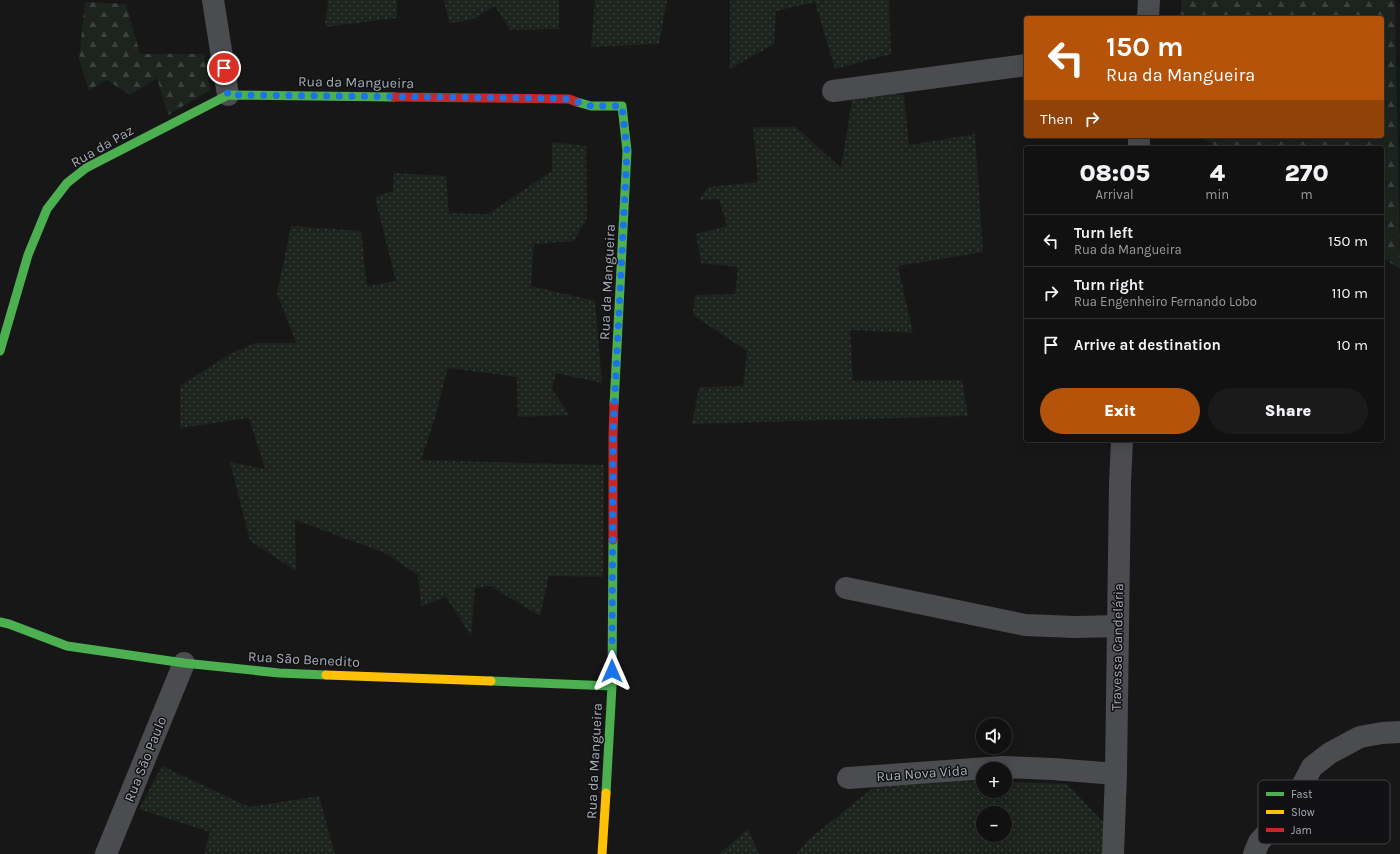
<!DOCTYPE html>
<html lang="en">
<head>
<meta charset="utf-8">
<style>
  body { margin:0; font-family:Karla,sans-serif; background:#1a1a1a; color:#f1f3f6; height:100vh; display:flex; flex-direction:column; font-size:15px; white-space:nowrap }
  * { box-sizing:border-box; margin:0 }
  p { font-size:13px; color:#9c9d9f }
  .icon { flex:none; width:22px; height:22px; fill:none; stroke:currentColor; stroke-width:2; stroke-linecap:round; stroke-linejoin:round }
  .map { position:relative; flex:1; overflow:hidden }
  .details { position:absolute; left:1024px; top:146px; width:360px; height:296px; display:flex; flex-direction:column; background:#111; border-radius:4px; box-shadow:0 4px 16px #0002,0 0 0 1px #303131 }
  .details>* { flex:none }
  .top-card { position:absolute; left:1024px; top:16px; width:360px; height:122px; border-radius:4px; box-shadow:0 4px 16px #0002,0 0 0 1px #303131; background:#b45309; color:#fff; overflow:hidden }
  .controls { position:absolute; left:976px; top:718px; display:grid; gap:8px }
  .controls a { display:grid; place-items:center; width:36px; height:36px; border-radius:50%; background:#111; box-shadow:0 4px 16px #0002,0 0 0 1px #303131; font-size:20px }
  .pin { position:absolute; display:grid; place-items:center; width:34px; height:34px; color:#fff; margin:-17px; border:2px solid #fff; border-radius:50%; box-shadow:0 1px 4px #0007 }
  .me { position:absolute; width:44px; margin:-22px; rotate:0deg; stroke-linejoin:round; filter:drop-shadow(0 0 3px #0008) }
  .turn { display:flex; align-items:center; gap:14px; height:84px; padding:0 16px; font-size:18px }
  .turn .icon { width:52px; height:52px; stroke-width:2.5 }
  .turn b { display:block; font-size:28px; line-height:34px }
  .then { display:flex; align-items:center; height:38px; padding:0 16px; background:#0003; gap:8px; font-size:15px }
  .eta { display:flex; justify-content:space-evenly; align-items:center; height:68px; text-align:center }
  .eta b { font-size:24px; font-weight:800; line-height:28px }
  .primary-button { display:flex; gap:8px; margin-top:auto; padding:8px 16px }
  .primary-button a { flex:1; height:46px; border-radius:24px; background:#b45309; color:#fff; font-size:16px; font-weight:800; line-height:46px; text-align:center }
  .primary-button a+a { background:#1a1a1a; color:#f1f3f6 }
  ul { padding:0; list-style:none }
  li { display:flex; align-items:center; gap:12px; height:52px; padding:0 16px; border-top:1px solid #303131 }
  li div { flex:1 }
  li b { display:block; font-size:15px }
  li em { font-style:normal }
  .map>svg:first-child { display:block }
  .grass { fill:url(#grass-dots); fill-rule:evenodd }
  .forest { fill:url(#forest-firs) }
  .lines { fill:none; stroke-linecap:round; stroke-linejoin:round }
  .street { stroke:#4b4c50; stroke-width:22 }
  .fast { stroke:#4caf50; stroke-width:9 }
  .slow { stroke:#ffc107; stroke-width:9 }
  .jam { stroke:#c62828; stroke-width:9 }
  .route { stroke:#1a73e8; stroke-width:7; stroke-dasharray:0 12.6 }
  .labels { text-anchor:middle; stroke-width:3; stroke-linejoin:round; paint-order:stroke }
  .street-label { font-size:14px; fill:#a8adb8; stroke:#111113 }
  .key { fill:#111113; stroke:#3e4045; stroke-width:1 }
  .key-label { font-size:11px; fill:#a8adb8 }
</style>
</head>
<body>
<div class="map">
<svg width="1400" height="854" viewBox="0 0 1400 854">
  <defs>
    <pattern id="grass-dots" width="8" height="8" patternUnits="userSpaceOnUse"><rect width="8" height="8" fill="#1d241e"/><path d="M2 2h.1M6 6h.1" fill="none" stroke="#3b413d" stroke-width="1.8" stroke-linecap="round"/></pattern>
    <pattern id="forest-firs" width="22" height="20" patternUnits="userSpaceOnUse"><rect width="22" height="20" fill="#1d241e"/><path d="M5 1l3.5 6h-7zM16 11l3.5 6h-7z" fill="#3b413d"/></pattern>
  </defs>
  <rect width="100%" height="100%" fill="#171717"/>
  <!-- grass -->
  <path class="grass" d="M328,0H397V18L325,27Z
    M444,0H559V29L510,30L495,6L471,20L449,23Z
    M595,0H667L659,44L591,47Z
    M730,0H889L891,54L835,69L815,2L776,11L774,44L730,69Z
    M854,88L904,95L909,145L975,134L983,252L898,266L913,333L850,330L853,381L962,380L968,416L692,424L699,387L743,386L747,351L693,315L695,295L735,294L738,267L701,263L696,234L727,226L719,199L699,200L708,187L758,182L753,127H796L841,168Z
    M552,142L586,146L587,218L574,241L534,244L531,286L595,301L602,383L556,373L552,389L569,415L518,417L517,377L448,368L434,421L421,460L604,465L603,577L549,576L540,616L490,586L475,588L471,636L446,597L421,606L418,575L385,553L295,520L296,571L250,541L230,462L265,469L249,418L180,428V386L230,354L255,343H296L277,293L291,226L361,231L367,286L396,281L375,197L393,191L394,173L446,176L449,213L488,214L552,171Z
    M162,766L249,807L319,796L335,854H204L210,832L139,809Z
    M971,781L983,782V791H1005V782L1067,784L1103,822L1102,854H797L808,840L874,787ZM983,813H1005V835H983Z
    M748,829L759,854H719Z"/>
  <!-- forest -->
  <path class="forest" d="M1181,0H1395L1400,269L1382,257V148H1218L1200,136H1382V18H1181Z
    M85,2L126,4L140,54H204L210,90L168,115L157,78L130,95L107,80L89,90L79,59Z"/>
  <g class="lines">
    <!-- street -->
    <path class="street" d="M213,0L228,95
      M1148,18L1149,0
      M833,91L1026,65
      M1139,148V136
      M846,588L1025,625L1075,627L1118,626
      M848,778L1002,767L1053,769L1116,774
      M106,854L184,663
      M1113,854L1116,774L1120,483L1122,440
      M1254,854L1259,842L1291,807L1312,767L1330,753L1360,737L1382,733L1400,732"/>
    <!-- fast -->
    <path class="fast" d="M577,102L591,106H622L627,151L614,405
      M0,351L28,255L47,209L67,183L86,168L228,95L394,97
      M0,622L9,624L67,646L184,663L279,673L326,675
      M491,681L612,686
      M606,793L612,686L613,540"/>
    <!-- slow -->
    <path class="slow" d="M326,675L491,681
      M602,854L606,793"/>
    <!-- jam -->
    <path class="jam" d="M394,97L569,99L577,102
      M613,540V435L614,405"/>
  </g>
  <g class="lines">
    <!-- route -->
    <path class="route" d="M224,68L228,95L531,98L569,99L591,106H622L627,151L613,434L612,671"/>
  </g>
  <g class="labels">
    <!-- street labels -->
    <g class="street-label">
      <text transform="translate(356 82) rotate(1)" y="5">Rua da Mangueira</text>
      <text transform="translate(102 146) rotate(-30)" y="5">Rua da Paz</text>
      <text transform="translate(607 282) rotate(-87)" y="5">Rua da Mangueira</text>
      <text transform="translate(1117 647) rotate(-89)" y="5">Travessa Candelária</text>
      <text transform="translate(304 659) rotate(3)" y="5">Rua São Benedito</text>
      <text transform="translate(145 759) rotate(-68)" y="5">Rua São Paulo</text>
      <text transform="translate(594 761) rotate(-87)" y="5">Rua da Mangueira</text>
      <text transform="translate(922 773) rotate(-4)" y="5">Rua Nova Vida</text>
    </g>
  </g>
  <!-- legend -->
  <rect x="1258" y="780" width="132" height="64" rx="6" class="key"/>
  <rect x="1266" y="792" width="18" height="4" fill="#4caf50"/>
  <rect x="1266" y="810" width="18" height="4" fill="#ffc107"/>
  <rect x="1266" y="828" width="18" height="4" fill="#c62828"/>
  <g class="key-label">
    <text x="1291" y="798">Fast</text>
    <text x="1291" y="816">Slow</text>
    <text x="1291" y="834">Jam</text>
  </g>
</svg>
<div class="controls">
<a><svg class="icon" aria-label="sound" viewBox="0 0 24 24"><path d="M4 9h4l5-4v14l-5-4H4zM17 9q2 3 0 6"/></svg></a>
<a>+</a>
<a>−</a>
</div>
<div class="pin" style="left:224px;top:68px;background:#d93025"><svg class="icon" aria-label="arrive" viewBox="0 0 24 24"><path d="M6 21V4h12l-3 4 3 4H6"/></svg></div>
<svg class="me" style="left:612px;top:671px" viewBox="-20 -20 40 40"><path d="M0-17L14 15 0 8-14 15z" fill="#1a73e8" stroke="#fff" stroke-width="4"/></svg>
<div class="top-card">
<div class="turn"><svg class="icon" aria-label="left" viewBox="0 0 24 24"><path d="M17 20v-9H6M10 6l-5 5 5 5"/></svg><div><b>150 m</b>Rua da Mangueira</div></div>
<div class="then">Then<svg class="icon" aria-label="right" viewBox="0 0 24 24"><path d="M7 20v-9h11M14 6l5 5-5 5"/></svg></div>
</div>
<section class="details">
<div class="eta">
<div><b>08:05</b><p>Arrival</p></div>
<div><b>4</b><p>min</p></div>
<div><b>270</b><p>m</p></div>
</div>
<ul>
<li><svg class="icon" aria-label="left" viewBox="0 0 24 24"><path d="M17 20v-9H6M10 6l-5 5 5 5"/></svg><div><b>Turn left</b><p>Rua da Mangueira</p></div><em>150 m</em></li>
<li><svg class="icon" aria-label="right" viewBox="0 0 24 24"><path d="M7 20v-9h11M14 6l5 5-5 5"/></svg><div><b>Turn right</b><p>Rua Engenheiro Fernando Lobo</p></div><em>110 m</em></li>
<li><svg class="icon" aria-label="arrive" viewBox="0 0 24 24"><path d="M6 21V4h12l-3 4 3 4H6"/></svg><div><b>Arrive at destination</b></div><em>10 m</em></li>
</ul>
<div class="primary-button"><a>Exit</a><a>Share</a></div>
</section>
</div>
</body>
</html>
